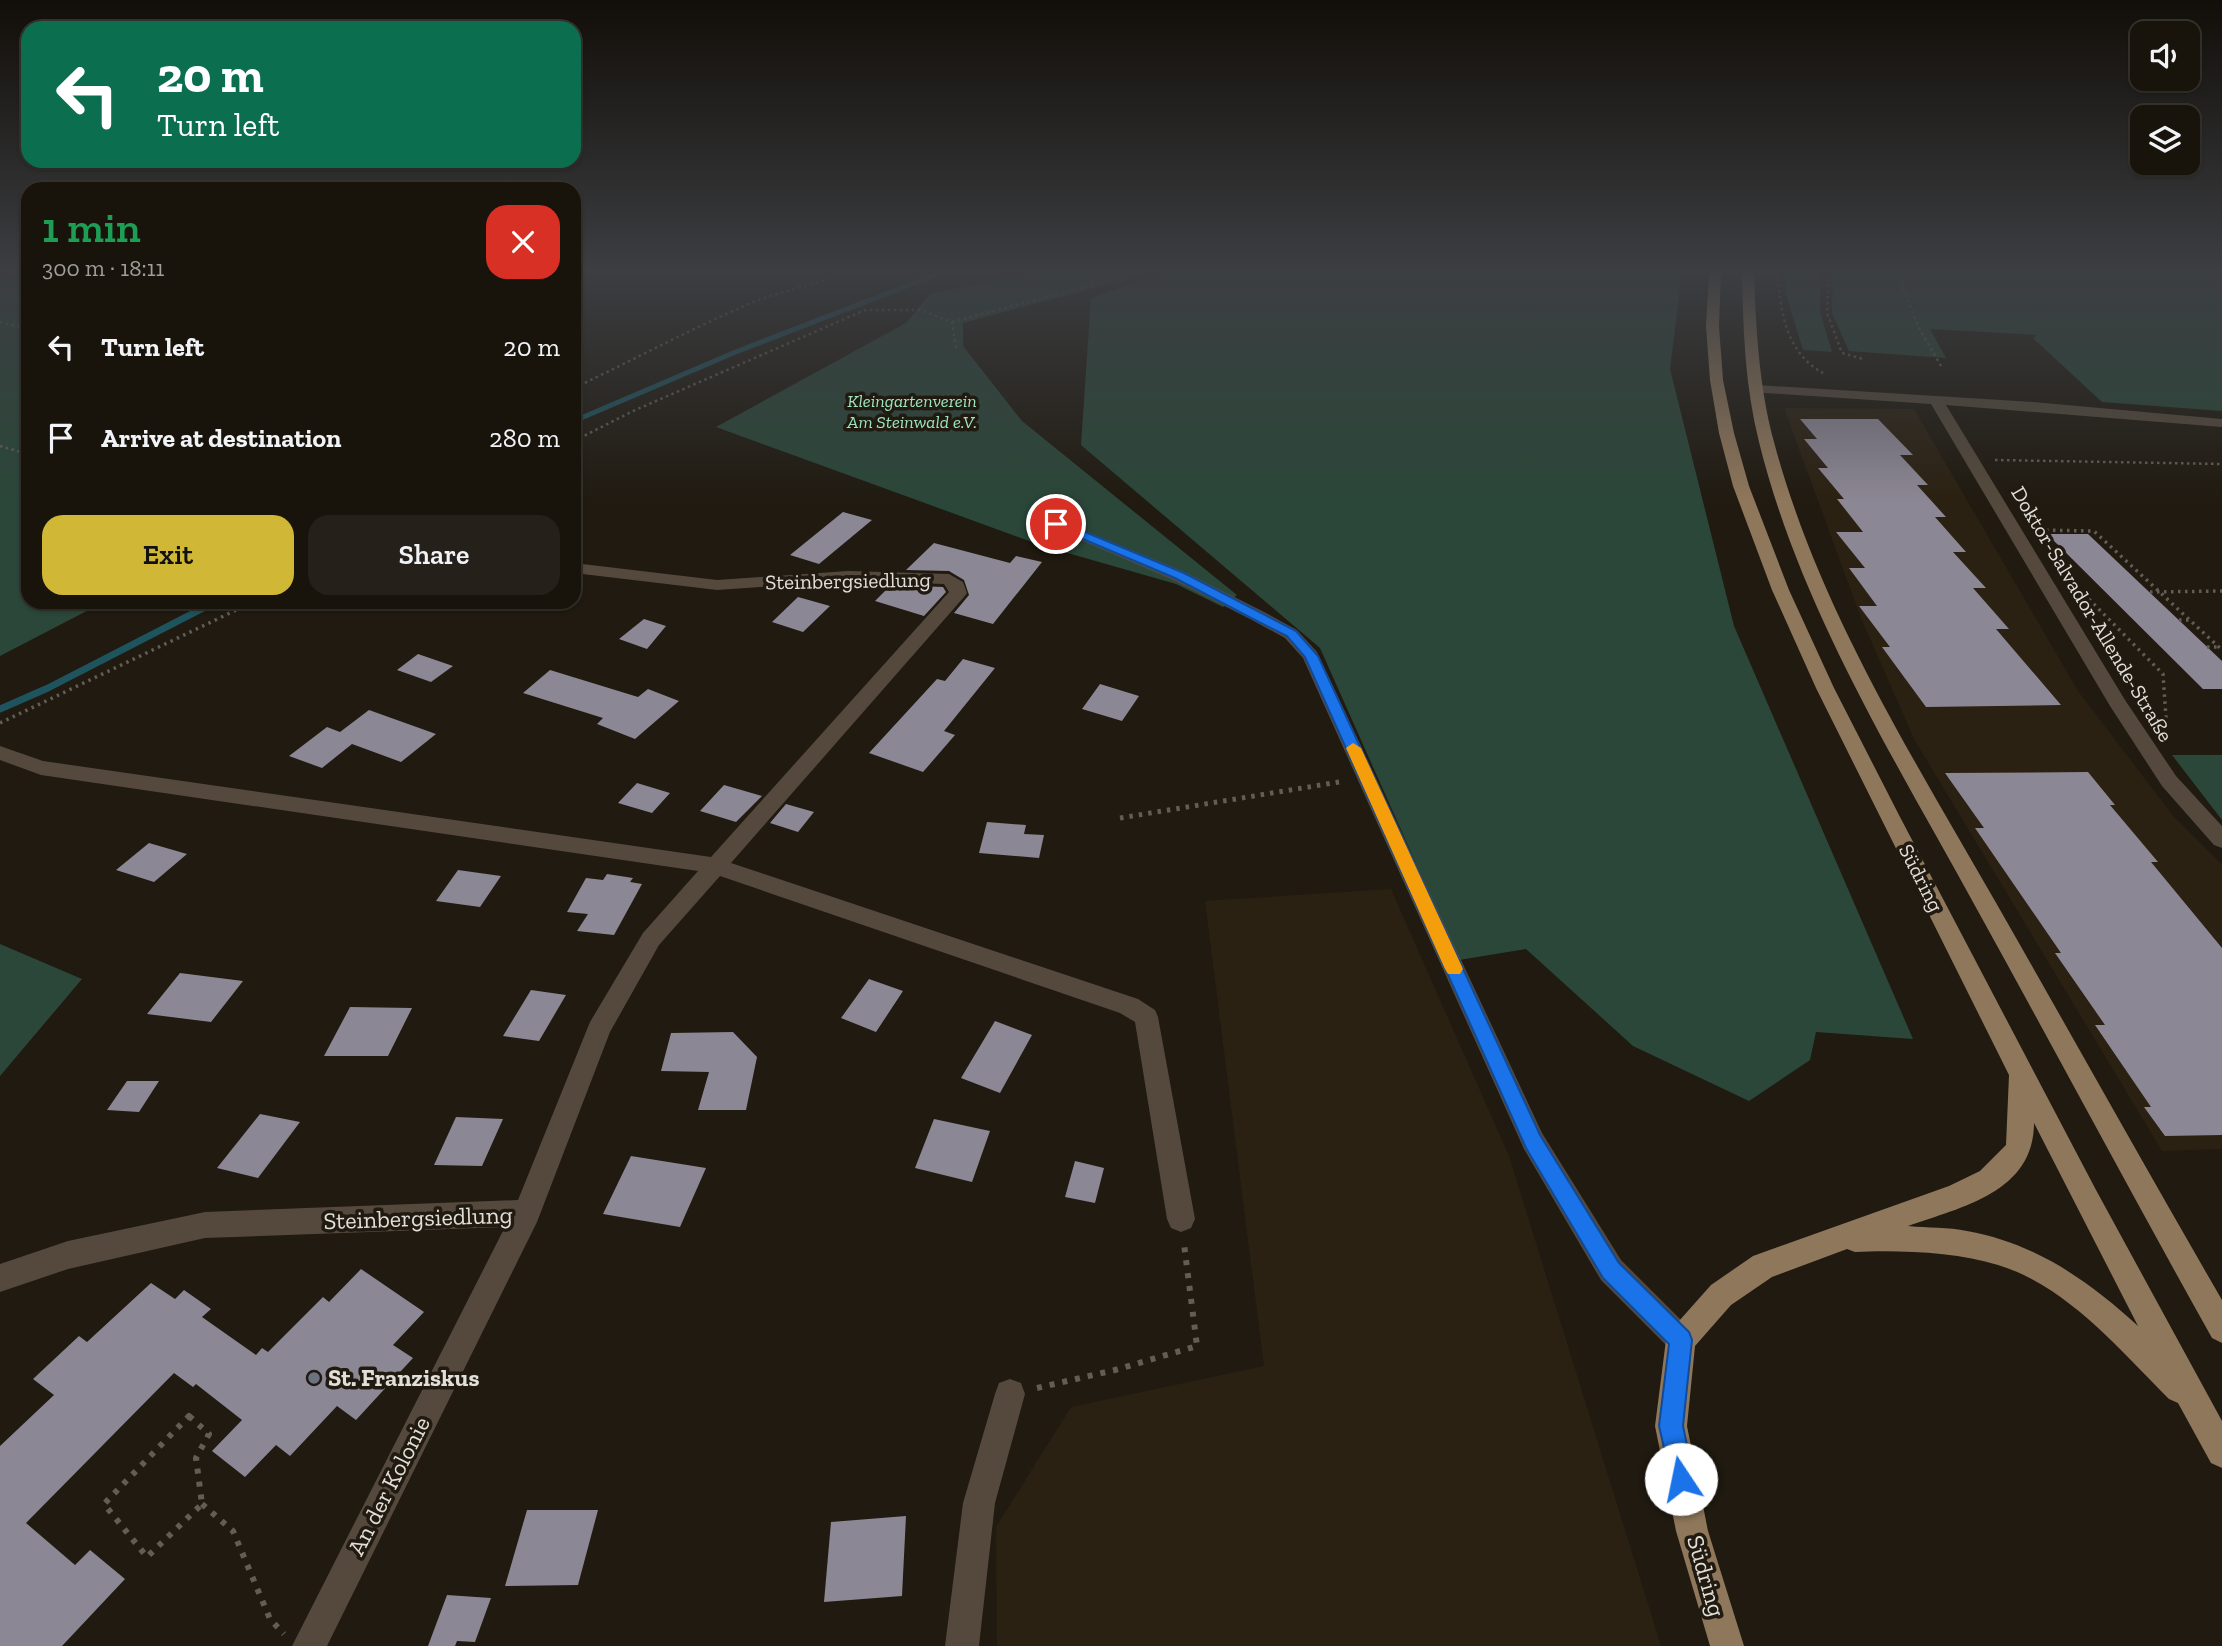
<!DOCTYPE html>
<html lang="en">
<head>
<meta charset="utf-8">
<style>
  body { margin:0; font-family:"Zilla Slab",serif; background:#25211a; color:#f1f3f6; height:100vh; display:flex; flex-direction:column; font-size:26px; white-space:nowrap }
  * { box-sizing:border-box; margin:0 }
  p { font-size:23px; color:#9f9e9d }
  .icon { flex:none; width:38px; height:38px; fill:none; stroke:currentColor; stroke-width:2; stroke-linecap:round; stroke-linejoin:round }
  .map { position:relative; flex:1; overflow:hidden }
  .details { position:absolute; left:21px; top:182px; width:560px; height:427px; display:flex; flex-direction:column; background:#18140c; border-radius:21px; box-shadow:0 2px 5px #0004,0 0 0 2px #36332d }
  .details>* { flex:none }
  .guide { position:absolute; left:21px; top:21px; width:560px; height:147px; border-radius:21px; box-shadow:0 2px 5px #0004,0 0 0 2px #36332d; background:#0b6e4f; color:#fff; overflow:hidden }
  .tools { position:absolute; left:2130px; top:21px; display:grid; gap:14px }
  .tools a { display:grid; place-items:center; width:70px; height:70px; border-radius:14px; background:#18140c; box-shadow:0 2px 5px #0004,0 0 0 2px #36332d; font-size:35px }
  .pin { position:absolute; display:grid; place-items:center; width:60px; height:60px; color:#fff; margin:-30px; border:4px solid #fff; border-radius:50%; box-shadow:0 2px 7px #0007 }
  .me { position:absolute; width:77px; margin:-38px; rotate:349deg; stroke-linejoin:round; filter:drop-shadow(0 0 5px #0008) }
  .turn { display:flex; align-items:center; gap:24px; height:147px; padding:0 21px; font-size:32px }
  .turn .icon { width:91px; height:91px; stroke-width:2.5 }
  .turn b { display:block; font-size:49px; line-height:60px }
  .round { display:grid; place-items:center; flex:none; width:74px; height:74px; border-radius:21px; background:#25211a }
  .summary { display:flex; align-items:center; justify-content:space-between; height:119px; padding:0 21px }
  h1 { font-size:42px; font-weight:600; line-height:52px; color:#1e9e55 }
  .cta { display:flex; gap:14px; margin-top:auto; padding:14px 21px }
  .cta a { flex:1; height:80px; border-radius:21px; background:#d1b736; color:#111; font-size:28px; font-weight:600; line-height:80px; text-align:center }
  .cta a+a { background:#25211a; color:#f1f3f6 }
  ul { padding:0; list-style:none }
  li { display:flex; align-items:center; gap:21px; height:91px; padding:0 21px }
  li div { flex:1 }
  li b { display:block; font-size:26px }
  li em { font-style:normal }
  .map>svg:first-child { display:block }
  .built { fill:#2b2112 }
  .green { fill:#2b4739 }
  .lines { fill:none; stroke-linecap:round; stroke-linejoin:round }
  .stream-far1 { stroke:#1e545e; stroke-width:5 }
  .stream { stroke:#1e545e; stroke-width:7 }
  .building { fill:#8c8794 }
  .path-far3 { stroke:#625d55; stroke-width:2.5; stroke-dasharray:2.5 3.5; stroke-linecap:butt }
  .path-far2 { stroke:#625d55; stroke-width:3.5; stroke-dasharray:2.5 4.5; stroke-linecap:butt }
  .path-far1 { stroke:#625d55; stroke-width:5; stroke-dasharray:3.5 6; stroke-linecap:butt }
  .path { stroke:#625d55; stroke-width:6; stroke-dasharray:5 8; stroke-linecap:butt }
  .minor { fill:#54493c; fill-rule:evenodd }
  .major { fill:#8f775b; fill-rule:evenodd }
  .route { fill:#1a73e8; stroke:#114b97; stroke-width:2 }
  .slow { fill:#f59e0b }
  .worship-dot { fill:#6b7280; stroke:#201a10; stroke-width:2.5 }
  .labels { text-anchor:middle; stroke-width:7; stroke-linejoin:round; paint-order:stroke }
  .far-park-label { font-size:18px; font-style:italic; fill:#9ce3be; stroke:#201a10 }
  .street-label { font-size:21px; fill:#e2ded8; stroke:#201a10 }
  .near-street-label { font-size:24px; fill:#e2ded8; stroke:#201a10 }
  .near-poi-label { font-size:24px; font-weight:bold; fill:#e2ded8; stroke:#201a10; text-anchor:start }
</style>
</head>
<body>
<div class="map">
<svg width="2222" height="1646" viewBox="0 0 2222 1646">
  <rect width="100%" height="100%" fill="#201a10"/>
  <!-- built -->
  <path class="built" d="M1784,408L1914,409L2078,691L2174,817L2222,865V1149L2162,1151L1914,739L1861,618Z
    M1391,889L1509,1156L1661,1646H997L996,1527L1071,1407L1264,1366L1205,901Z"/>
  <!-- green -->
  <path class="green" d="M1037,272H1154L963,323V346L1022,421L1237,595L1223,607L1176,584L1043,546L716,427L906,323L930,294Z
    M1167,272H1682L1670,369L1734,626L1913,1039L1816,1032L1810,1060L1749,1101L1633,1046L1526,949L1459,960L1320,648L1081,445L1091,298Z
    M1784,272H1821L1820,312L1832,352L1803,350L1786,294Z
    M1833,272H2222V411L2102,402L2033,338L2037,335L1930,329L1946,358L1849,351L1832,313Z
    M0,278L28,284V602H104L0,656Z
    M2172,755H2222V820Z
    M0,944L82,979L0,1076Z"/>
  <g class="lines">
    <!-- stream-far1 -->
    <path class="stream-far1" d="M574,421L738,351L943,272"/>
    <!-- stream -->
    <path class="stream" d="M0,709L48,688L215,602"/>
  </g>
  <!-- building -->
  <path class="building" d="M1800,419H1878L1913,455H1900L1928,485H1917L1946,517H1935L1966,552H1953L1986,588H1973L2009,629H1996L2061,705L1926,707L1882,647H1890L1859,606H1877L1849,568H1865L1836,532H1863L1837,499H1844L1818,468H1828L1804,439H1817Z
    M843,512L872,520L819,564L790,555Z
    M2047,534H2088L2222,661V689H2203Z
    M934,543L1010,563L1016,556L1042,562L993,624L954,613L969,595L964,580L949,571L906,570Z
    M891,585L943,587L946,592L924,616L875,601Z
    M798,597L830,606L803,632L772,622Z
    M644,619L666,626L647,649L619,639Z
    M418,654L453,666L431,682L397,670Z
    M963,659L995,668L944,731L955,735L923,772L869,753L937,679L945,681Z
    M550,670L638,697L648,689L679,701L635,739L597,724L603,718L523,693Z
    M1100,684L1139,696L1122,721L1082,709Z
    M369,710L436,734L401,762L352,744L322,768L289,756L327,727L340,732Z
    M2088,772L2115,805H2110L2158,862H2151L2222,948V1135L2165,1136L2144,1107H2151L2095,1025H2105L2055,953H2061L1975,828H1984L1945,773Z
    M637,783L670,793L652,813L618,803Z
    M724,785L762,796L736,822L700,811Z
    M786,804L814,812L798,832L770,823Z
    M987,822L1026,825L1024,834L1044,835L1039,858L979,853Z
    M149,843L187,854L154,882L116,870Z
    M458,870L501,876L480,907L436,901Z
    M607,874L633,878L630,882L642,884L614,935L577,931L588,914L567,912L586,878L603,880Z
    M180,973L243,981L211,1022L147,1014Z
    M869,979L903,991L876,1032L841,1018Z
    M531,990L566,995L539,1041L503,1036Z
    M350,1007L412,1008L388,1056H324Z
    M995,1021L1032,1035L1000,1093L961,1078Z
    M733,1032L757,1057L746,1110H698L709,1072L661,1071L671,1033Z
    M127,1081H159L139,1112L107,1110Z
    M260,1114L300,1122L258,1178L217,1168Z
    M456,1117L503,1119L482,1166L434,1165Z
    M934,1119L990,1131L972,1182L915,1168Z
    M631,1156L706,1168L680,1227L603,1214Z
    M1075,1161L1104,1168L1095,1203L1065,1197Z
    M361,1269L424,1312L393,1345L413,1358L356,1420L337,1406L290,1456L276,1445L245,1477L212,1451L242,1420L196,1384L193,1387L174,1373L26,1523L75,1565L90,1550L125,1579L62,1646H0V1446L54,1395L33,1379L79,1336L87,1342L151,1283L175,1299L184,1290L211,1309L202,1317L256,1355L262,1348L268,1352L323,1297L329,1302Z
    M527,1510H598L578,1585L505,1586Z
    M906,1516L902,1596L824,1602L831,1522Z
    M447,1595L491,1598L475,1642L457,1641L455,1646H428Z"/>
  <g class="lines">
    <!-- path-far3 -->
    <path class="path-far3" d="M1777,272C1781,311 1785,352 1823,373
      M1829,272L1827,313L1842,353L1863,359
      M1908,272L1902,286L1918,326L1941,366
      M0,322L28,329
      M952,322L1141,272
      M574,388C631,361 687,331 744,306C777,291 813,287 846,272
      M574,441L633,411L865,310H920L952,322L956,348
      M0,446L28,454
      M1995,460L2222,464"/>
    <!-- path-far2 -->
    <path class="path-far2" d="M2039,530L2094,531L2222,650
      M2074,584L2163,674L2166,718L2159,730
      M2150,592L2222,591
      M2179,620H2189
      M2207,647H2218
      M0,723L253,602"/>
    <!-- path-far1 -->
    <path class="path-far1" d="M1120,818L1345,781"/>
    <!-- path -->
    <path class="path" d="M1037,1388L1115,1370L1197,1346L1184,1244
      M189,1416L209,1434L196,1458L202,1504L147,1557L104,1504Z
      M202,1504L233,1531L270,1619L284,1634"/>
    <!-- minor -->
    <path class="minor" d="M1756,385L2033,402L2222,419V427L1946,405L2125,700L2176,776L2222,826V848L2214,845L2162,786L2110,706L1931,404L1751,392V386Z
      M1056,519L1185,572L1264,612L1297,630L1317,652L1542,1133L1621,1260L1691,1330L1696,1340L1691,1350L1681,1355L1671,1350L1601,1280L1524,1149L1303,658L1285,638L1252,620L1173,580L1050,527L1048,524L1050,521Z
      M574,563L717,580L848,571L949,574L963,582L967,593L964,597L731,863L1138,999L1155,1010L1158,1017L1195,1219L1191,1228L1181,1232L1171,1228L1167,1219L1135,1022L1120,1013L720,876L659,945L610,1032L537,1222L327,1646H292L505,1227L205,1238L68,1269L0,1292V1264L68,1241L205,1212L518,1200L590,1022L643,933L698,871L41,775L0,760V746L43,761L711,857L949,592L944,584L848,581L717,590L574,573Z
      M1010,1379L1021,1383L1025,1394L995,1503L979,1646H945L963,1503L995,1394L999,1383Z"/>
    <!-- major -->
    <path class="major" d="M1709,272H1721L1719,326L1723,380L1734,433L1749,486L1789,590L1834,688L1900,817L2096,1190L2222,1421V1468L2211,1463L2178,1403L2169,1399C2120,1350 2067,1286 1998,1265C1956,1252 1899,1250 1855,1252L1847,1249L1772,1277L1731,1305L1695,1346L1687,1426L1708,1531L1744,1646H1710L1676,1531L1655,1426L1666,1340L1671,1330L1711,1285L1753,1256L1949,1186L1980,1171L2006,1145L2009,1075L1816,688L1772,590L1733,486L1719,433L1710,380L1706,326ZM2034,1123L2138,1326C2089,1281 2035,1243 1967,1231C1948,1227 1928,1228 1908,1226C1962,1207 2034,1192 2034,1123Z
      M1742,272H1754C1756,329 1759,387 1774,442C1818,607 1911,754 1995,901C2071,1034 2145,1167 2222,1300V1343L2212,1338C2133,1197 2057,1054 1979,913C1896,761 1801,611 1759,442C1745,386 1743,329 1742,272Z"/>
  </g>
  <!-- sky -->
  <linearGradient id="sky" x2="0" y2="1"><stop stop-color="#120e09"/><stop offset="0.54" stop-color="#3c3e42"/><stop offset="1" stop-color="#3c3e42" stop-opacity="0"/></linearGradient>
  <rect width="2222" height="502" fill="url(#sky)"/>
  <!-- route -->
  <path class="route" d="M1056,520L1184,573L1296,631L1318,656L1540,1135L1619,1263L1689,1332L1692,1340L1683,1426L1694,1479L1690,1487L1681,1491L1673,1487L1659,1426L1669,1344L1603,1278L1526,1148L1305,657L1287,636L1253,619L1175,578L1052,526V521Z"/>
  <!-- slow -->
  <path class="slow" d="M1353,743L1361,748L1463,969L1460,974H1448L1445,969L1346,748Z"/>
  <!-- markers -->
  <circle class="worship-dot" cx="314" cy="1378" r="7"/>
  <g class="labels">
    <!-- far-park labels -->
    <g class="far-park-label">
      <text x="912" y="407">Kleingartenverein<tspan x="912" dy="21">Am Steinwald e.V.</tspan></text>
    </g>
    <!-- street labels -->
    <g class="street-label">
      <text transform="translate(848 581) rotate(-1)" y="7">Steinbergsiedlung</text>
      <text transform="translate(2092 614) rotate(59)" y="7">Doktor-Salvador-Allende-Straße</text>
      <text transform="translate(1921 878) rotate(63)" y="7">Südring</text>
    </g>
    <!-- near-street labels -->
    <g class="near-street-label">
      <text transform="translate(418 1218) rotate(-2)" y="8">Steinbergsiedlung</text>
      <text transform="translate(389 1486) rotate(-63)" y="8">An der Kolonie</text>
      <text transform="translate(1706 1576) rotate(74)" y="8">Südring</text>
    </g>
    <!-- near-poi labels -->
    <g class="near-poi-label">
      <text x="328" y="1386">St. Franziskus</text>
    </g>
  </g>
</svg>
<div class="tools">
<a><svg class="icon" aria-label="sound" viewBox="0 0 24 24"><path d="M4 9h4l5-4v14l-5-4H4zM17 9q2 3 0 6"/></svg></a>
<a><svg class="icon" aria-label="layers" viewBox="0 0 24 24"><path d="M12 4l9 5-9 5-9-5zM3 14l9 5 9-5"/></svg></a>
</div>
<div class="pin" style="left:1056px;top:524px;background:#d93025"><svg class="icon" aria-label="arrive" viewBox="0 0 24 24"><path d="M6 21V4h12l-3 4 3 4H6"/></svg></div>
<svg class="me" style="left:1681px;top:1479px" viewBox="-20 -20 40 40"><circle r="19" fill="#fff"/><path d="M0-13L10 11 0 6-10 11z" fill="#1a73e8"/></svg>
<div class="guide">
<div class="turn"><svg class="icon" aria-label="left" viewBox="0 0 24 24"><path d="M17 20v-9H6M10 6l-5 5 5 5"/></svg><div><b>20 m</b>Turn left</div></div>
</div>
<section class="details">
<div class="summary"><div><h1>1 min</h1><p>300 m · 18:11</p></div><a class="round" style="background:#d93025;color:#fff"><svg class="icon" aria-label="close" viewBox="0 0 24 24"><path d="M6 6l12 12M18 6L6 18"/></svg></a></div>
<ul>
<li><svg class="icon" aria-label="left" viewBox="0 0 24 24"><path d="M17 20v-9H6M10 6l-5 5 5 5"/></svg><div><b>Turn left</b></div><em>20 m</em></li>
<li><svg class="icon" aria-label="arrive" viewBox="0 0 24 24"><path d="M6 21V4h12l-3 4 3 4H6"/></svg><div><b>Arrive at destination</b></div><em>280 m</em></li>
</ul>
<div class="cta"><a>Exit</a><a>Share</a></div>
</section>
</div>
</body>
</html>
